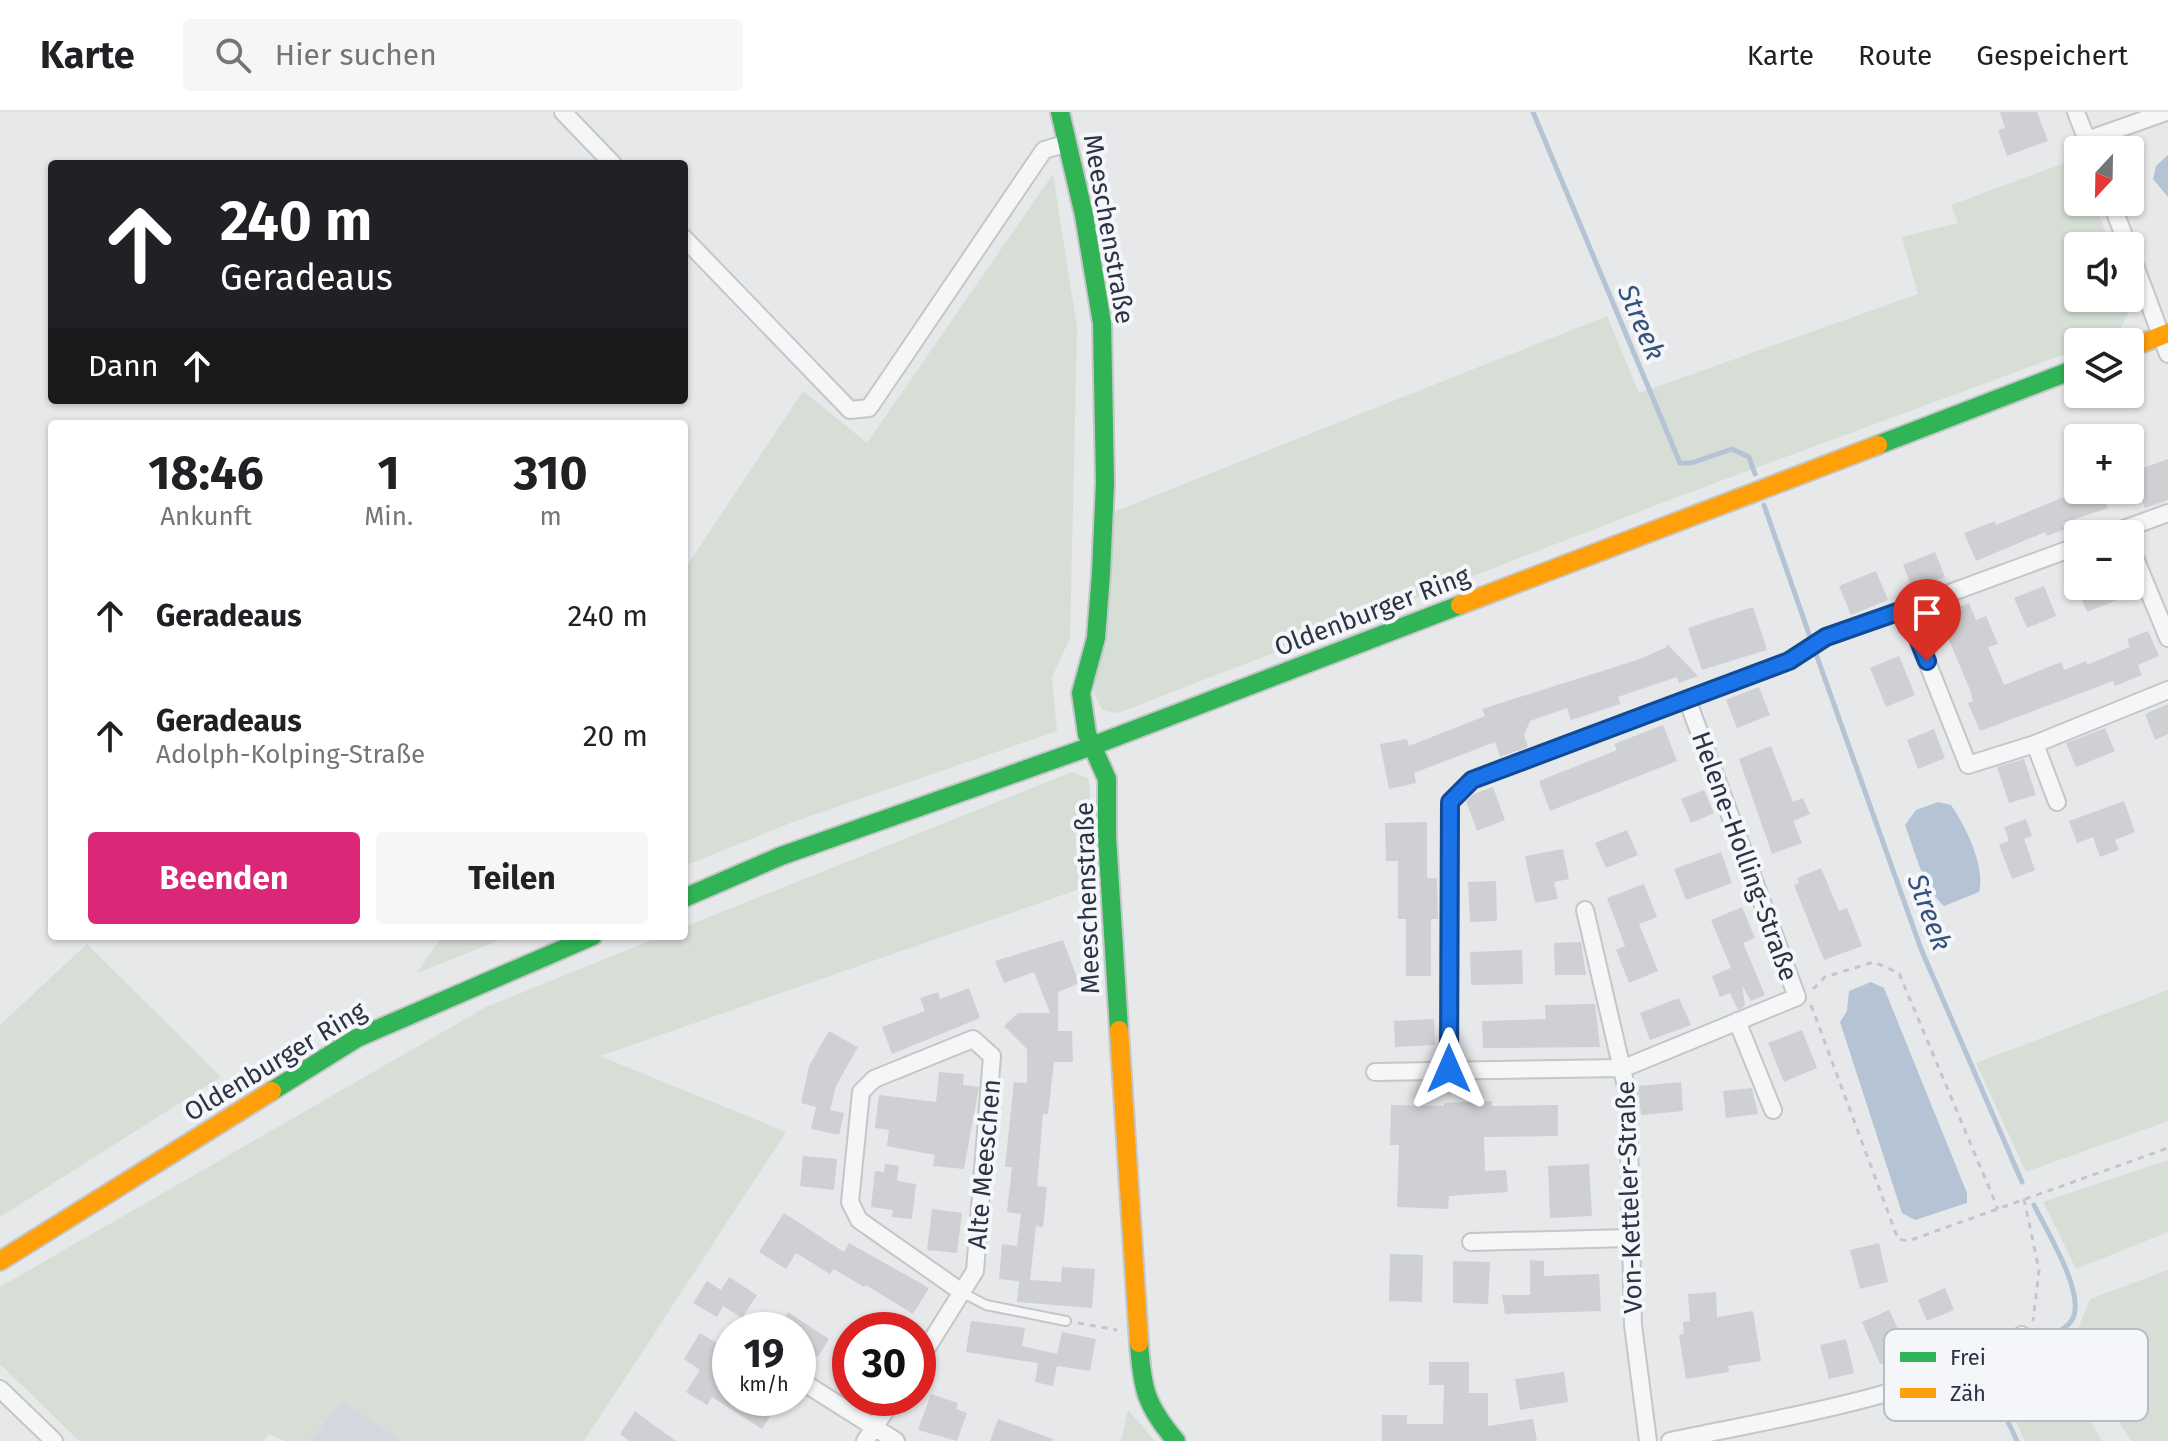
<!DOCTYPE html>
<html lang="de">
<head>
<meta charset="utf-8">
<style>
  body { margin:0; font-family:"Fira Sans",sans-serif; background:#f6f6f6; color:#202124; height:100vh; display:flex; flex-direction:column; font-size:30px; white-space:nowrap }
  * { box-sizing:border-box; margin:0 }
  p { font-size:26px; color:#757577 }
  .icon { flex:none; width:44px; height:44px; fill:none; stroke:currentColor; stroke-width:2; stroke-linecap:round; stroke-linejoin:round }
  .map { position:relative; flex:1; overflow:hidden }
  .drawer { position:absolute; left:48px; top:308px; width:640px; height:520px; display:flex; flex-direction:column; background:#fff; border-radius:8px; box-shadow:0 2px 6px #0004 }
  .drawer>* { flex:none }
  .hud { position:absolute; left:48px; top:48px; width:640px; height:244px; border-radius:8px; box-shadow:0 2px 6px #0004; background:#202124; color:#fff; overflow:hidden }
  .needle { width:52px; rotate:202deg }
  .buttons { position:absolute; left:2064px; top:24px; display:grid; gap:16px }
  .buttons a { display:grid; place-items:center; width:80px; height:80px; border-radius:8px; background:#fff; box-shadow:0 2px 6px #0004; font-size:40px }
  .speed { position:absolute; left:712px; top:1200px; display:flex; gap:16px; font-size:40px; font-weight:700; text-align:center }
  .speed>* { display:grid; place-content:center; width:104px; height:104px; border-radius:50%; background:#fff; box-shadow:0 2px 6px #0004; line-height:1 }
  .speed small { font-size:20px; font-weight:400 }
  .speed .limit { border:12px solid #d22; background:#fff; color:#111 }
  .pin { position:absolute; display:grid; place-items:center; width:68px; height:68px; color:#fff; margin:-82px -34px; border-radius:50% 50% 50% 0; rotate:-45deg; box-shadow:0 0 8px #0007 }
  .pin .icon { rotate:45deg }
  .me { position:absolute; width:88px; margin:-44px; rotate:0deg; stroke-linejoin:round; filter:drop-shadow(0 0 6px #0008) }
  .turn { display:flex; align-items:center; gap:28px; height:168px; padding:0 40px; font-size:36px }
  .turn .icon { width:104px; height:104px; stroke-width:2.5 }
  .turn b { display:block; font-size:56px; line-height:68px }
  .then { display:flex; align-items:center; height:76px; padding:0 40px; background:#0003; gap:16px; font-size:30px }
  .eta { display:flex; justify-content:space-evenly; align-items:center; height:136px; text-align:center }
  .eta b { font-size:48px; font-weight:700; line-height:56px }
  .action { display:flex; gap:16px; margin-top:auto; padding:16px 40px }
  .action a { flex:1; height:92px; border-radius:8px; background:#db2777; color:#fff; font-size:32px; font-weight:700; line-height:92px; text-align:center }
  .action a+a { background:#f6f6f6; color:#202124 }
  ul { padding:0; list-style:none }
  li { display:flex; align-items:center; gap:24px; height:120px; padding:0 40px }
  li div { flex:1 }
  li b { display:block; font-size:30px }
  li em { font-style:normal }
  header { display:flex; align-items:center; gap:48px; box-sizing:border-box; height:112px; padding:0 40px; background:#fff; border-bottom:2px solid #e0e0e0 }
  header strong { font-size:38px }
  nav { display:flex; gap:44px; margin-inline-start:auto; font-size:28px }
  .search { width:560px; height:72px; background:#f6f6f6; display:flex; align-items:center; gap:20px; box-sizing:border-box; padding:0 28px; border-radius:8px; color:#757577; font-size:30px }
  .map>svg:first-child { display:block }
  .built { fill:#d4d7dd }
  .green { fill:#d6ded6 }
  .water { fill:#b4c4d5 }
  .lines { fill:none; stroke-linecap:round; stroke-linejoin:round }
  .stream { stroke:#b4c4d5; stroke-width:5 }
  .building { fill:#ced0d3 }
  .lane-casing { stroke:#c4c6c8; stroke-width:12 }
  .street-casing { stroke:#c4c6c8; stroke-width:20 }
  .fast-casing { stroke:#c4c6c8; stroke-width:22 }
  .slow-casing { stroke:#c4c6c8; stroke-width:22 }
  .path { stroke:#c5c6ca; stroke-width:3; stroke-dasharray:6 6; stroke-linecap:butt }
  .lane { stroke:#f5f6f7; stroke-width:8 }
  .street { stroke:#f5f6f7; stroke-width:16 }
  .fast { stroke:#30b455; stroke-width:18 }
  .slow { stroke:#ff9f0a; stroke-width:18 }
  .route-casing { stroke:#114b97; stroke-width:20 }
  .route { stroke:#1a73e8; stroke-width:14 }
  .labels { text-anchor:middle; stroke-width:8; stroke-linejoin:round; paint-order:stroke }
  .street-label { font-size:26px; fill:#2b3445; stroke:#f4f6f9 }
  .water-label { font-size:28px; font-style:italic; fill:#34527a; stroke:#f4f6f9 }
  .key { fill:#f4f6f9; stroke:#b8bcc3; stroke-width:2 }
  .key-label { font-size:22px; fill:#2b3445 }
</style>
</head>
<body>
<header>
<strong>Karte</strong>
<div class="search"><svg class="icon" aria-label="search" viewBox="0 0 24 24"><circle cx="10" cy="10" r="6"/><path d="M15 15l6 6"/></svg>Hier suchen</div>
<nav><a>Karte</a><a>Route</a><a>Gespeichert</a></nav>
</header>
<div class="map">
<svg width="2168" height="1329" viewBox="0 0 2168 1329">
  <rect width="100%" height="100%" fill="#e6e8ea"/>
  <!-- built -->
  <path class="built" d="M341,1289L403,1329H310Z"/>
  <!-- green -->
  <path class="green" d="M2078,46V90H2095L2110,134H2078V186H2128L2131,195L2118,222L2096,230H2078V237L1680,384L1118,601L1102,598L1094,581L1111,401L1607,204L1639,281L1918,182L1902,125L1958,111L1951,93Z
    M1053,62L1077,216L1070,526L1052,565L1057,619L793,710L684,754V458L803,279L867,331Z
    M1072,660L1088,666C1093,688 1088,696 1084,716C1080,736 1087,754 1094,772L600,944L786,1020L584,1329H403L341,1289L310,1329H285L269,1322L263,1329H79L0,1252V1175L486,895L662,824H684V815Z
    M442,824H510L417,861Z
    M87,832L221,965L0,1105V913Z
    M2168,878V1009L2026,1060L1976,951Z
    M2168,1048V1120L2076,1157L2043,1090Z
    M2168,1158V1329H2132L2069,1239L2090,1187Z
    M2047,1236L2102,1329H2025L2002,1279L2004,1263Z
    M1128,1298L1155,1329H1121Z"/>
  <!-- water -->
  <path class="water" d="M2168,43V85L2153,67L2156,54Z
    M1938,690L1951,693C1965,713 1986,755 1979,780L1944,794C1922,773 1916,742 1905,713L1916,698Z
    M1871,870L1884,876L1967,1081V1091L1915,1108L1902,1101L1840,910L1847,899L1849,879Z"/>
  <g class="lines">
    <!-- stream -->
    <path class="stream" d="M1533,0L1680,351H1691L1732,337L1749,345L1755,362
      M1764,393L1810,525
      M1815,539L1921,837L2022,1070
      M2017,1329C2008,1307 1986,1276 1998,1253C2014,1244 2065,1221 2072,1208C2087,1183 2046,1118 2034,1093"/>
  </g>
  <!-- building -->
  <path class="building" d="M2000,0H2037L2048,29L2007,44L1998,18L2005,16Z
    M2168,347V388L2145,396L2132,360Z
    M2070,378H2102L2108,396L2063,411L2065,417L2047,424L2045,420L1976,449L1964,421L1995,409L1996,413L2071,382Z
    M1935,440L1945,465L1913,478L1903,453Z
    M1876,459L1888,488L1851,503L1839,474Z
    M2044,474L2056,504L2027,516L2014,486Z
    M2076,474H2135L2137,480L2087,500Z
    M1969,491L1976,508L1986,504L1998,532L1988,535L2004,573L2061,550L2064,558L2086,549L2087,553L2130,535L2127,527L2148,519L2159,544L2138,553L2142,563L2115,574L2113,569L1980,619L1968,591L1973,589L1970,578L1939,504Z
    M1753,495L1767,538L1702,558L1688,516Z
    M1666,531L1698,564L1679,571L1677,565L1618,585L1620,592L1571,608L1567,596L1530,609L1524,623L1528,635L1500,645L1495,630L1414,661L1416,671L1389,677L1380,632L1407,627L1409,634L1485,604L1482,597L1640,547L1667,535Z
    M1899,544L1915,583L1886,595L1870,556Z
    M1759,575L1770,603L1737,616L1726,588Z
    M2168,592V622L2155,628L2145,602Z
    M1663,613L1677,649L1550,699L1539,669L1617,638L1614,632Z
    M2105,616L2115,639L2076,655L2066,631Z
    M1934,617L1945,646L1918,657L1907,628Z
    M1771,634L1793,690L1803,686L1810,702L1793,709L1802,731L1772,742L1739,647Z
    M2024,647L2036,683L2009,691L1997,655Z
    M1493,675L1505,708L1477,719L1466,689L1474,682Z
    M1704,678L1714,701L1691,711L1681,687Z
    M2124,689L2135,720L2115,728L2119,738L2100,745L2093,725L2077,731L2069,709Z
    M2026,707L2032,724L2024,727L2035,758L2012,767L1999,733L2009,729L2004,715Z
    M1427,710V766H1437L1438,807H1431V864H1406V807H1398V749H1386L1385,711Z
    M1627,718L1638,743L1606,756L1595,731Z
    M1563,737L1569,767L1554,770L1558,787L1535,791L1525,744Z
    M1721,740L1732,771L1686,788L1674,757Z
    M1821,756L1839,799L1847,796L1862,834L1824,848L1794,773L1799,771L1797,766Z
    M1496,769L1497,809L1470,810L1468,770Z
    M1644,772L1657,805L1639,812L1658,859L1629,871L1616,838L1625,834L1607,786Z
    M1742,795L1755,826L1743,831L1765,883L1751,889L1742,873L1745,894L1738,898L1730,881L1720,885L1712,864L1731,856L1711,808Z
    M1063,828L1079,871L1058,880V919H1072L1073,950H1054L1048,1002H1043L1037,1074L1047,1075L1043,1115L1036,1114L1030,1168L1061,1170L1062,1155L1095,1157L1092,1196L1017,1190L1019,1169L999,1167L1002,1132L1017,1134L1021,1102L1007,1100L1012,1055H1005L1014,970L1027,971V937L1004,914L1018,901H1050L1034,860L1004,871L995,849Z
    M1581,830L1586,863H1555L1554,831Z
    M1522,838L1523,872L1471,873L1470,840Z
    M969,876L980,906L892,942L882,915L925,899L920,886L938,880L940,887Z
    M1679,886L1691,913L1650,928L1640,901Z
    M1595,892L1600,935L1483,936L1482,909L1546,907L1545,893Z
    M1434,907L1435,933L1395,935L1394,909Z
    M1802,918L1817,956L1784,970L1768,931Z
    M829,919L858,935L836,974L830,998L844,1001L839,1023L811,1017L816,995L801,991L809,954Z
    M939,960L964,962L963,973L979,975L964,1057L933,1054L935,1043L887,1034L889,1018L875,1016L879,983L936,990Z
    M1681,970L1683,999L1641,1003L1638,974Z
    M1752,976L1758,1002L1726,1006L1723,979Z
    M1478,989H1492V994L1558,993V1024L1484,1025L1485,1059L1506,1058L1508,1080L1449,1084L1448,1097L1397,1095L1399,1033H1390L1391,993L1444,994V991Z
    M803,1044L837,1047L834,1078L800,1074Z
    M885,1052L899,1054L897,1069L916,1072L912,1107L892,1105L893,1098L871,1095L875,1059L884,1060Z
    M1589,1052L1592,1104L1550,1106L1548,1054Z
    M932,1097L962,1101L957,1141L927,1138Z
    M784,1101L844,1140L849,1131L929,1176L913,1202L866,1173L864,1175L834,1157L830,1162L796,1141L786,1157L759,1140Z
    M1879,1131L1888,1170L1860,1177L1850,1138Z
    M1390,1142L1423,1143L1422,1190L1389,1189Z
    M1530,1148L1544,1149V1164L1599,1162L1601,1199L1505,1202L1502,1183H1530Z
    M1453,1149L1490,1150L1488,1192L1453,1191Z
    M729,1165L757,1183L742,1206L723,1194L717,1205L693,1191L707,1169L721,1178Z
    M1945,1176L1954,1198L1927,1209L1918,1188Z
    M1716,1180L1717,1205L1753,1199L1761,1249L1728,1254L1729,1260L1686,1267L1679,1223L1684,1222L1683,1210L1690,1209L1688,1182Z
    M1889,1198L1900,1221L1908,1217L1916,1238L1880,1252L1862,1210Z
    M788,1200L829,1227L818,1245L798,1233V1218H776Z
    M971,1209L1025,1216L1022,1234L1057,1242L1062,1220L1096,1227L1090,1259L1057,1254L1053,1274L1035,1270L1038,1251L966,1240Z
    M700,1221L728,1238L714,1260L730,1271V1286H781L762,1317L712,1285L707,1293L686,1280L700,1258L684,1247Z
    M1846,1227L1854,1261L1829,1267L1820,1233Z
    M1429,1250H1469V1281H1488V1314L1533,1307L1537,1329H1382V1303H1407V1312H1443L1444,1273H1429Z
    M1564,1260L1568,1290L1520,1298L1515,1267Z
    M931,1282L958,1291L956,1297L967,1301L957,1329L918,1318Z
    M635,1299L652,1312L676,1329H629L620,1322Z
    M998,1307L1053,1327V1329H990Z"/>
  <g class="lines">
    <!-- lane casing -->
    <g class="lane-casing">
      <path id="lane" d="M1789,549L1826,525
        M963,1181L986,1193L1066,1209"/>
    </g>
    <!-- street casing -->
    <g class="street-casing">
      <path id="street" d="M563,0L613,52
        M2076,0L2090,36
        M2087,28L2166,0
        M2111,90L2128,134
        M684,126L850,298L869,296L1044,38L1068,31
        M2130,140L2168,242
        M2110,422L2168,401
        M2078,434L1906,497L1968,653L2035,632L2168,578
        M2130,434L2168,526
        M1826,525L1906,497
        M2035,632L2057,690
        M1585,798L1628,983L1633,1213L1648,1329
        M1737,909L1773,998
        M1449,957L1450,690L1472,668L1789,549
        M1375,960L1624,956L1797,885L1687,587
        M1471,1130L1629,1126
        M918,1250L975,1159L992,944L973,927L874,967L861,980L850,1090L859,1108L963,1181
        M798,1267L896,1329
        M0,1277L54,1329
        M865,1329L894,1286
        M1670,1329C1778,1306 1931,1284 2022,1223"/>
    </g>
    <!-- fast casing -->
    <g class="fast-casing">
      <path id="fast" d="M1060,0L1084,103L1102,211L1105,371L1101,461L1096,526L1081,581L1087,622L1107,667V725L1119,918
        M1878,333L2078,256
        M684,786L781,744L1092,634L1460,493
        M272,979L357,926L593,824
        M1139,1231C1142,1277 1146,1294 1176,1329"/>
    </g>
    <!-- slow casing -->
    <g class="slow-casing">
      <path id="slow" d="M2130,236L2168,221
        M1460,493L1878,333
        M1119,918L1139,1231
        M0,1149L272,979"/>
    </g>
    <!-- path -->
    <path class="path" d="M1813,877L1825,865L1874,850L1899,861L1998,1097
      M1811,893L1898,1127L1908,1129L2168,1036
      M2024,1087L2039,1158L2033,1209
      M1078,1211L1117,1218"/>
    <!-- lane -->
    <use href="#lane" class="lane"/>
    <!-- street -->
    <use href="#street" class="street"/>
    <!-- fast -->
    <use href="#fast" class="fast"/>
    <!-- slow -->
    <use href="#slow" class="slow"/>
  </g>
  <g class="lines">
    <!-- route casing -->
    <g class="route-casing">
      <path id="route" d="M1449,957L1450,690L1472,668L1789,549L1826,525L1906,497L1927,549"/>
    </g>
    <!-- route -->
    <use href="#route" class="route"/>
  </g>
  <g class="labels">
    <!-- street labels -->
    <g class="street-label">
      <text transform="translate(1109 117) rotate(80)" y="9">Meeschenstraße</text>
      <text transform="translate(1372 499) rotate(-21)" y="9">Oldenburger Ring</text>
      <text transform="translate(1745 744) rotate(70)" y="9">Helene-Holling-Straße</text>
      <text transform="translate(1087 786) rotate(-92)" y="9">Meeschenstraße</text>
      <text transform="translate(275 949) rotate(-31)" y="9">Oldenburger Ring</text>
      <text transform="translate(984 1052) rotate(-85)" y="9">Alte Meeschen</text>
      <text transform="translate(1629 1085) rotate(-92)" y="9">Von-Ketteler-Straße</text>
    </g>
    <!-- water labels -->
    <g class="water-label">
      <text transform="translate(1642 210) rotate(67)" y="10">Streek</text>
      <text transform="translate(1930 800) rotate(70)" y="10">Streek</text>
    </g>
  </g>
  <!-- legend -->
  <rect x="1884" y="1217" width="264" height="92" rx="12" class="key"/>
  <rect x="1900" y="1240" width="36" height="10" fill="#30b455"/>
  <rect x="1900" y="1276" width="36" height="10" fill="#ff9f0a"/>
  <g class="key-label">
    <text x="1950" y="1253">Frei</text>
    <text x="1950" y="1289">Zäh</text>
  </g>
</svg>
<div class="buttons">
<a><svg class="needle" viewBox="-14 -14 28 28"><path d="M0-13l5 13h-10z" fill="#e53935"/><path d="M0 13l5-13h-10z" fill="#757577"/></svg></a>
<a><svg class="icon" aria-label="sound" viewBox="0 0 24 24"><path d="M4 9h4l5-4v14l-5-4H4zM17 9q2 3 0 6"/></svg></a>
<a><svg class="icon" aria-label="layers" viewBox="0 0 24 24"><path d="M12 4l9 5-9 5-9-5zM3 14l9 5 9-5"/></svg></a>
<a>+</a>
<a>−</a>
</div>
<div class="speed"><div>19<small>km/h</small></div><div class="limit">30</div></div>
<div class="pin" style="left:1927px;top:549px;background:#d93025"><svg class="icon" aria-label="arrive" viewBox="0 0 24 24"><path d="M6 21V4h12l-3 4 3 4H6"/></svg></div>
<svg class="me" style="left:1449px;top:957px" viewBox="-20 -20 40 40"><path d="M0-17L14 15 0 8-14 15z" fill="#1a73e8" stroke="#fff" stroke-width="4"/></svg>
<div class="hud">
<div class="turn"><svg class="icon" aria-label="ahead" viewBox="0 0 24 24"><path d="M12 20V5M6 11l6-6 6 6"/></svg><div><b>240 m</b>Geradeaus</div></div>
<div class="then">Dann<svg class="icon" aria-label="ahead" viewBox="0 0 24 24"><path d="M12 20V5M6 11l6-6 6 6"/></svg></div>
</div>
<section class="drawer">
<div class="eta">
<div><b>18:46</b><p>Ankunft</p></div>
<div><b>1</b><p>Min.</p></div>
<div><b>310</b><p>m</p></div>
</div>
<ul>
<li><svg class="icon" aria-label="ahead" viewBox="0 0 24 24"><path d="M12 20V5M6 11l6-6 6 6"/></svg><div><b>Geradeaus</b></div><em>240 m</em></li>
<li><svg class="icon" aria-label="ahead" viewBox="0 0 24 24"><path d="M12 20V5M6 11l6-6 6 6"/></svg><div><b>Geradeaus</b><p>Adolph-Kolping-Straße</p></div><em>20 m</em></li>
</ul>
<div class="action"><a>Beenden</a><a>Teilen</a></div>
</section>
</div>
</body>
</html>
